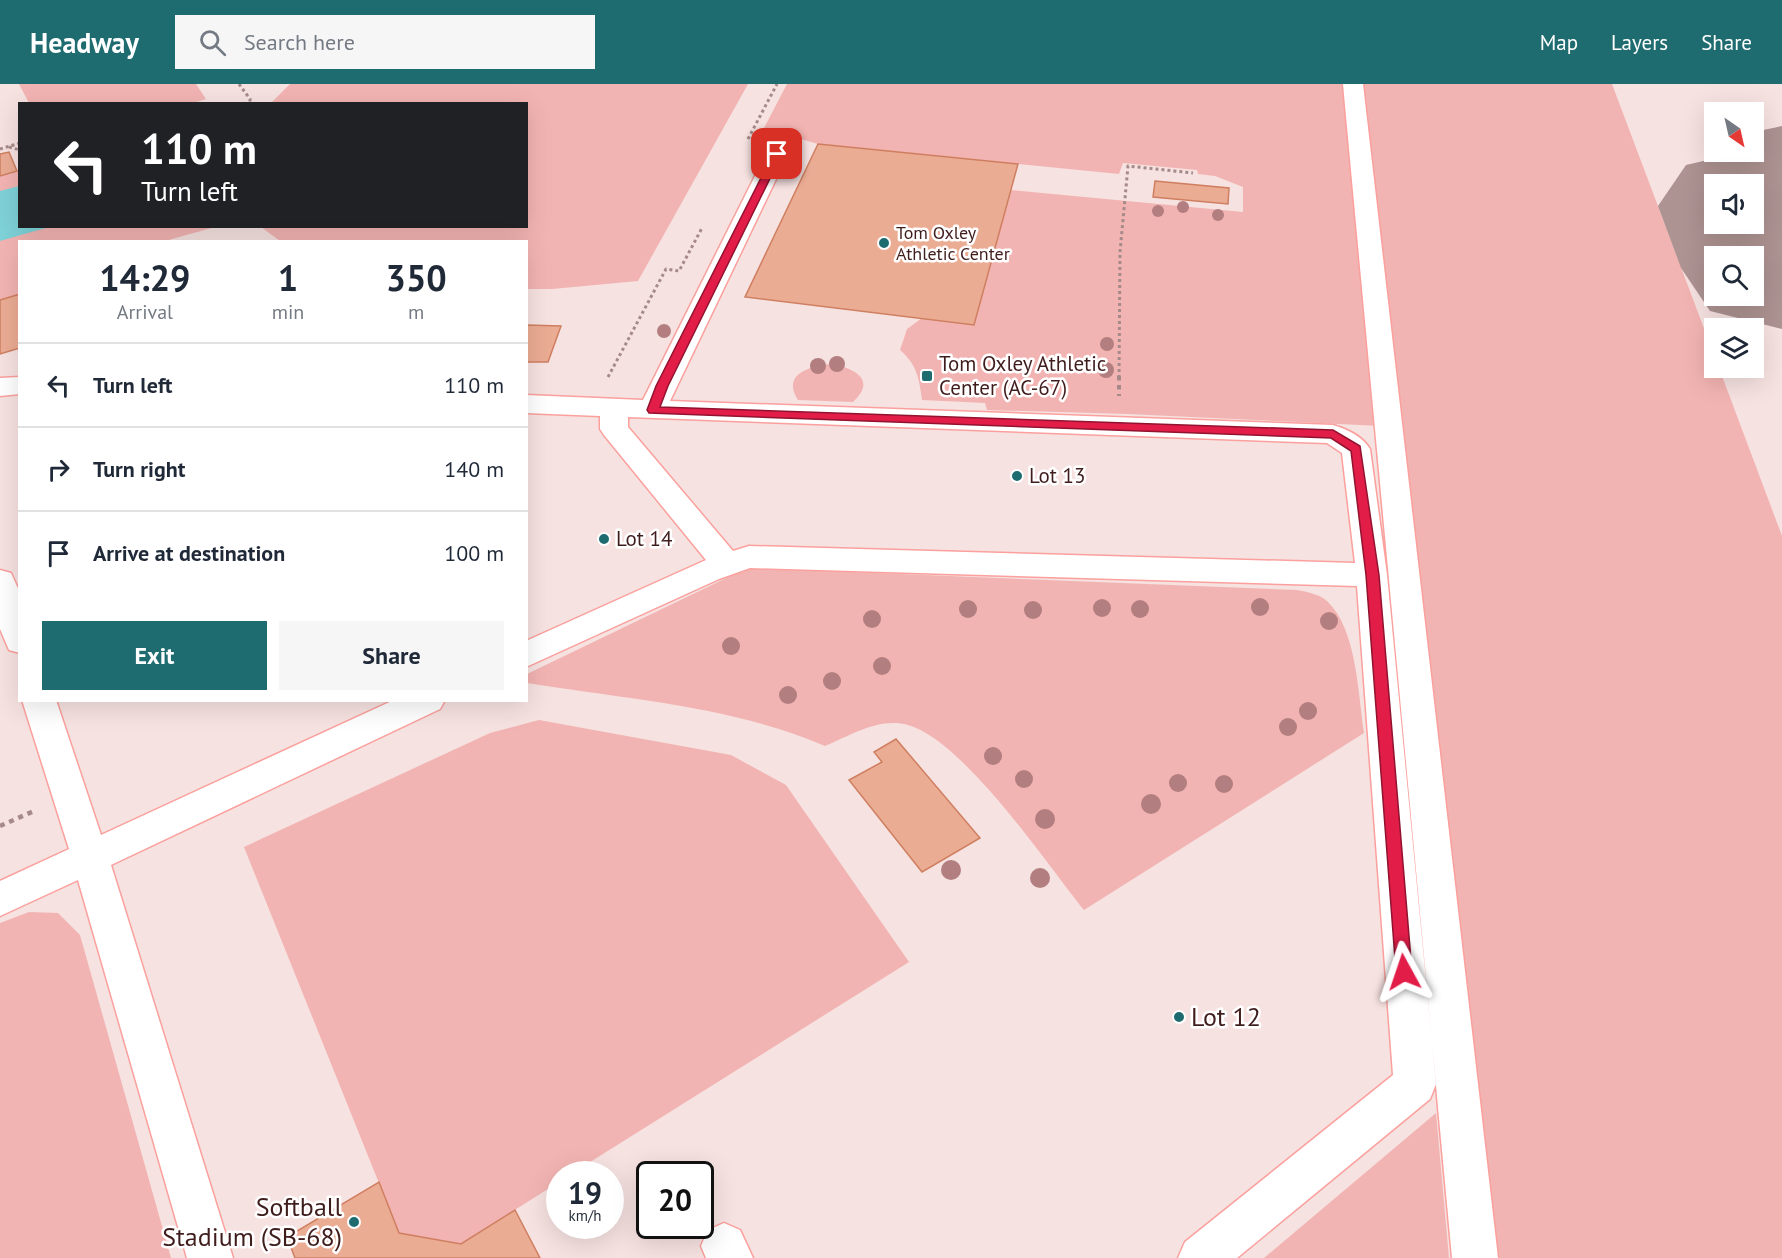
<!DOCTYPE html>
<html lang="en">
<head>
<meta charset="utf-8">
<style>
  body { margin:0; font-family:"PT Sans",sans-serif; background:#f6f6f7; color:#1f2937; height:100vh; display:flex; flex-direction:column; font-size:22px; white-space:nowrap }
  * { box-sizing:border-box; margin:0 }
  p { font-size:20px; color:#747a83 }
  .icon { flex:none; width:33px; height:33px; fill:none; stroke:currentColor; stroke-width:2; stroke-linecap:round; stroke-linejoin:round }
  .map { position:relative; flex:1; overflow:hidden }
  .sheet { position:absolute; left:18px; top:156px; width:510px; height:462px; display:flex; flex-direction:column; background:#fff; border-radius:0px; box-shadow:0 6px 24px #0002 }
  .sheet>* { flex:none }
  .guide { position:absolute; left:18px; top:18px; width:510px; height:126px; border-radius:0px; box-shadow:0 6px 24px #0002; background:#202124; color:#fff; overflow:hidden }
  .needle { width:39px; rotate:146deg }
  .tools { position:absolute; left:1704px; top:18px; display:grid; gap:12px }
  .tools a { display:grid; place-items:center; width:60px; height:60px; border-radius:0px; background:#fff; box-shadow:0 6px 24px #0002; font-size:30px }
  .speed { position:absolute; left:546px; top:1077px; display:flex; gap:12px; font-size:30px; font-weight:700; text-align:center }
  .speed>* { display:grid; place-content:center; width:78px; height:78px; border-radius:50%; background:#fff; box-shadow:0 6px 24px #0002; line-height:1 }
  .speed small { font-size:15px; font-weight:400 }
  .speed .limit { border:3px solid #111; border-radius:9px; background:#fff; color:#111 }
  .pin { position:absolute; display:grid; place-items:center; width:51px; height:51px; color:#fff; margin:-26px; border-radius:12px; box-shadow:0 3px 9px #0006 }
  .me { position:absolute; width:66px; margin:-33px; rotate:355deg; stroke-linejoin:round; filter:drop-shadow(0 0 4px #0008) }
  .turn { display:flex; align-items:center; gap:21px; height:126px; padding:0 24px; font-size:27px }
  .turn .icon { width:78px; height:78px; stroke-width:2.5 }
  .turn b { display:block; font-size:42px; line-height:51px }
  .eta { display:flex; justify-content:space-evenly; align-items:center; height:102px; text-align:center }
  .eta b { font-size:36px; font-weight:600; line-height:42px }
  .cta { display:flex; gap:12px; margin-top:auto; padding:12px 24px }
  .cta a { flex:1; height:69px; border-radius:0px; background:#1e6b70; color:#fff; font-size:24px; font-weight:600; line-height:69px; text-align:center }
  .cta a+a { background:#f6f6f7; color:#1f2937 }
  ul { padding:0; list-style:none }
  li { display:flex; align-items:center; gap:18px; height:84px; padding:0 24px; border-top:2px solid #e0e1e3 }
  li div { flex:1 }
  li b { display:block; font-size:22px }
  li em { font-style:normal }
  header { display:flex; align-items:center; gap:36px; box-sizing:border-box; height:84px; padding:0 30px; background:#1e6b70; color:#fff }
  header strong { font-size:28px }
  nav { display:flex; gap:33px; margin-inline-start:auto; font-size:21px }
  .search { width:420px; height:54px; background:#f6f6f7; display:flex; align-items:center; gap:15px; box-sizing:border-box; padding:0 21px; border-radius:0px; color:#747a83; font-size:22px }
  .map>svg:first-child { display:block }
  .green { fill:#f2b4b2 }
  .water { fill:#7ed2d8 }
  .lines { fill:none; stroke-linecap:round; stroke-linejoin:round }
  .taxiway { fill:#ad9392; fill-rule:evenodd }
  .runway { fill:#ad9392; fill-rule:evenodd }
  .building { fill:#ebac94; stroke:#cf7f60; stroke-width:1.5 }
  .minor-casing { stroke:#fba09d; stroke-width:3 }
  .path-far2 { stroke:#a58a89; stroke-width:3; stroke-dasharray:3 3; stroke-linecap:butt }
  .path-far1 { stroke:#a58a89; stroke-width:4; stroke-dasharray:4.5 4.5; stroke-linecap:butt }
  .path { stroke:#a58a89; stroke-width:4.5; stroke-dasharray:5 5; stroke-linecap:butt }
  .minor { fill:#fff; fill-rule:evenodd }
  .tree { fill:#b37e7f }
  .route { fill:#e11d48; stroke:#92132f; stroke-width:1.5 }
  .poi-dot { fill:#1e6b70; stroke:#fff; stroke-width:2 }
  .labels { text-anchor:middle; stroke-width:5; stroke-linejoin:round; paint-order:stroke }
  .far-poi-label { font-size:18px; fill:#401d1d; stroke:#fff; text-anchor:start }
  .poi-label { font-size:21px; fill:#401d1d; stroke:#fff; text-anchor:start }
  .near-poi-label { font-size:26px; fill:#401d1d; stroke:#fff; text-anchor:start }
</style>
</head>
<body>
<header>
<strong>Headway</strong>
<div class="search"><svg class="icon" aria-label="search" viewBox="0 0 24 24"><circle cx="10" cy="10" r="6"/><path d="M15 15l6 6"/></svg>Search here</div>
<nav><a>Map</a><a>Layers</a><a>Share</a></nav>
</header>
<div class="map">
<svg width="1782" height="1174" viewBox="0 0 1782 1174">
  <rect width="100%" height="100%" fill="#f6e2e1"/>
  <!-- green -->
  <path class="green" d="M19,0H196L206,15L190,20L29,19Z
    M290,0H748L638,197L552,205H527L526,158L280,157L261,143L526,142V20L271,19Z
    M787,0H1344L1381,342L1127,330L987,326L985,319L922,316C919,294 917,281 900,266L907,245L922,234L974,240L1011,106L1243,128V103L1215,92L1198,90L1197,86L1123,79L1119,90L818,60L764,44Z
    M1353,0H1612L1714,271V284H1719L1782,452V1174H1475Z
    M19,86L20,142L215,143L165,157L20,158L19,264L0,270V92Z
    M831,280C855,284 877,296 853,318L798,316C781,290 810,282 831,280Z
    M747,484L1297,506C1307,508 1319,510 1327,517C1357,545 1358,610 1364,649L1084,826C1047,780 963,656 908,641C880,633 851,651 825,662C733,622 625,615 527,599V590Z
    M539,636L731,671L786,701L909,878L571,1090H560L559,1098L461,1160L399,1149L244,763L490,649Z
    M29,828L58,829L80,851L171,1174H0V839Z
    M1436,1029L1449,1174H1264Z"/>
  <!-- water -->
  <path class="water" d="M19,102L20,142L49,143L0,157V107Z"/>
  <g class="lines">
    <!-- taxiway -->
    <path class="taxiway" d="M1782,42V88L1767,111L1754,114V100H1714V111L1704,95L1721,68H1754V48Z"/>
    <!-- runway -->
    <path class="runway" d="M1754,64L1782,71V245L1710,227L1681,184L1658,122L1686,81L1742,68H1754ZM1714,100H1754V140H1714ZM1714,172H1754V212H1714Z"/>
  </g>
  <!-- building -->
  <path class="building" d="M818,60L1018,80L974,241L745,213Z
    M9,68L17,87L0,92V70Z
    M1155,97L1229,104L1228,120L1153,113Z
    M20,210V264L0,270V216Z
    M526,241L561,242L548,278H526Z
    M896,655L980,754L922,788L849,696L882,678L874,668Z
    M379,1098L399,1149L461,1160L515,1126L540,1174H295L287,1153Z"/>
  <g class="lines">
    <!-- minor casing -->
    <g class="minor-casing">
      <path id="minor" d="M1343,0H1363L1498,1174H1452Z
        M777,63L785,65L788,70L670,317L1333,341C1347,345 1363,353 1370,365L1387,491L1436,1000L1430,1015L1237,1174H1178L1185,1158L1393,991L1357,502L750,484L719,495L526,583V557L706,476L604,351L600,345V332L526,329V311L643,316L766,70L769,65ZM628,333L1327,359L1342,369L1355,479L749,462L733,467L628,343Z
        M20,293V310L0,312V294Z
        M0,486L11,489L20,509V569L9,566L0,545Z
        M22,616H56L101,751L394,616H445L440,625L111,781L233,1174H187L78,796L0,832V797L69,765Z
        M724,1139L740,1146L753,1174H706L701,1162L708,1146Z"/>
    </g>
    <!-- path-far2 -->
    <path class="path-far2" d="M239,0L250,15V20
      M748,55L777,0
      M9,63L20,66
      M0,65L20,59
      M608,293L666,185L679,187L702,144
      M1119,294L1120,168L1128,82L1193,89"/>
    <!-- path-far1 -->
    <path class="path-far1" d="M1119,292V312"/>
    <!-- path -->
    <path class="path" d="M0,742L34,727"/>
    <!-- minor -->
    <use href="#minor" class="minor"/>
  </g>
  <!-- trees -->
  <g class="tree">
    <circle cx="1183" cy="123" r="6"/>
    <circle cx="1158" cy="127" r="6"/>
    <circle cx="1218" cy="131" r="6"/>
    <circle cx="664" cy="247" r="7"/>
    <circle cx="1107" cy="260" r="7"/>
    <circle cx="837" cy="280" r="8"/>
    <circle cx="818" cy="282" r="8"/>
    <circle cx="1106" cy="286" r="8"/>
    <circle cx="1260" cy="523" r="9"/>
    <circle cx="1102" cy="524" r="9"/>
    <circle cx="968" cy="525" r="9"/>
    <circle cx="1140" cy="525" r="9"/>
    <circle cx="1033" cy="526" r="9"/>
    <circle cx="872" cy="535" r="9"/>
    <circle cx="1329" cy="537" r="9"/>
    <circle cx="731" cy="562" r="9"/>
    <circle cx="882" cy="582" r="9"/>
    <circle cx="832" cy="597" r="9"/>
    <circle cx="788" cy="611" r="9"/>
    <circle cx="1308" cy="627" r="9"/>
    <circle cx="1288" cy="643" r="9"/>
    <circle cx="993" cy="672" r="9"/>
    <circle cx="1024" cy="695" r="9"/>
    <circle cx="1178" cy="699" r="9"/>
    <circle cx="1224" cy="700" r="9"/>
    <circle cx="1151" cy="720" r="10"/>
    <circle cx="1045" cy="735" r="10"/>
    <circle cx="951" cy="786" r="10"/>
    <circle cx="1040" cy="794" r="10"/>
  </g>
  <!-- route -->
  <path class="route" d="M777,67L782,70L668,302L660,323L1333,346L1360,362L1379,491L1412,888L1409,894L1404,896L1398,894L1396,888L1366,491L1351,367L1331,354L649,329L647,326L656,302L773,70Z"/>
  <!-- markers -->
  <g class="poi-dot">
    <circle cx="884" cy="159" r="6"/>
    <rect x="921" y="286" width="12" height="12" rx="3"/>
    <circle cx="1017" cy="392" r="6"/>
    <circle cx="604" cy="455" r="6"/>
    <circle cx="1179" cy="933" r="6"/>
    <circle cx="354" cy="1138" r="6"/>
  </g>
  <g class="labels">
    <!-- far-poi labels -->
    <g class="far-poi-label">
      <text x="896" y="155">Tom Oxley<tspan x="896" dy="21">Athletic Center</tspan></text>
    </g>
    <!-- poi labels -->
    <g class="poi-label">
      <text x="939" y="287">Tom Oxley Athletic<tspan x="939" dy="24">Center (AC-67)</tspan></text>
      <text x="1029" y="399">Lot 13</text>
      <text x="616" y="462">Lot 14</text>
    </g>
    <!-- near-poi labels -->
    <g class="near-poi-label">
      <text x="1191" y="942">Lot 12</text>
      <text x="342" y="1132" text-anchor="end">Softball<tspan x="342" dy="30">Stadium (SB-68)</tspan></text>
    </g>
  </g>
</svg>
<div class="tools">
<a><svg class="needle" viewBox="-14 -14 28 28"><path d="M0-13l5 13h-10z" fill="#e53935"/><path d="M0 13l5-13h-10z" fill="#747a83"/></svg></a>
<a><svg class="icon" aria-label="sound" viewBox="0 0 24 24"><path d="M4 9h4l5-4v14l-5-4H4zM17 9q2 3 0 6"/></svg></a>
<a><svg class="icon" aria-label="search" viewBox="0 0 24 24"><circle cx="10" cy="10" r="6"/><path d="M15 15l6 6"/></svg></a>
<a><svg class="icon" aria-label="layers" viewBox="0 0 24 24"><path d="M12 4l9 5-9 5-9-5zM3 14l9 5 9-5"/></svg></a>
</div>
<div class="speed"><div>19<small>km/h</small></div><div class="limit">20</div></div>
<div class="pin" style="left:777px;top:70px;background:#d93025"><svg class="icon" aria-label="arrive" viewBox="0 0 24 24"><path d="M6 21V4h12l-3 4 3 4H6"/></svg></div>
<svg class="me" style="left:1404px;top:888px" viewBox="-20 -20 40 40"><path d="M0-17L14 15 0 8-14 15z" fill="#e11d48" stroke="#fff" stroke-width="4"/></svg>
<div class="guide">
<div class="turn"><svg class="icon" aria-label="left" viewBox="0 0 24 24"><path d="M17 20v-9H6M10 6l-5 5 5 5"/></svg><div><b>110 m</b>Turn left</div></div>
</div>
<section class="sheet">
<div class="eta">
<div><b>14:29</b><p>Arrival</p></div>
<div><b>1</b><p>min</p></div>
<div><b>350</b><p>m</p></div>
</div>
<ul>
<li><svg class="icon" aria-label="left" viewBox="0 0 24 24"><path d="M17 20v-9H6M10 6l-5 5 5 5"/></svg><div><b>Turn left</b></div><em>110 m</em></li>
<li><svg class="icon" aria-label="right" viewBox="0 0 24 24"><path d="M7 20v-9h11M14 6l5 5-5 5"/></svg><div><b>Turn right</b></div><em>140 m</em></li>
<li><svg class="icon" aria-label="arrive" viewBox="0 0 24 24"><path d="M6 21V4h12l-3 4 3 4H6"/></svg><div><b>Arrive at destination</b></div><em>100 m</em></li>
</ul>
<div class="cta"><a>Exit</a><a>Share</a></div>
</section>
</div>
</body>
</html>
